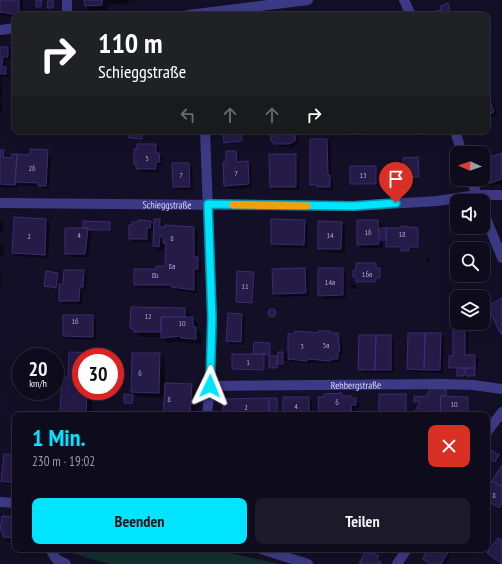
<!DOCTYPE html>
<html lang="de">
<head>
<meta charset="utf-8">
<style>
  body { margin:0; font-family:"PT Sans Narrow",sans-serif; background:#1c1929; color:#f1f3f6; height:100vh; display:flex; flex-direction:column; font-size:15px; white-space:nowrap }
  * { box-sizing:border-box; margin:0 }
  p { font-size:13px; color:#9b9ba3 }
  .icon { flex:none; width:22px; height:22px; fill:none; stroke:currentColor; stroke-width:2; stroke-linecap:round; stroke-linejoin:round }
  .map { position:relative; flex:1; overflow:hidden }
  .details { position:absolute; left:12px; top:412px; width:478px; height:140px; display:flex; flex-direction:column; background:#0e0b1c; border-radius:8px; box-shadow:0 4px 16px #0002,0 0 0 1px #2e2b3b }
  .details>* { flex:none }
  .banner { position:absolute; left:12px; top:12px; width:478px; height:122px; border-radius:8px; box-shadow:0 4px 16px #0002,0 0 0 1px #2e2b3b; background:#202124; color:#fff; overflow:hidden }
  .needle { width:26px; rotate:272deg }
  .fabs { position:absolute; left:450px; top:146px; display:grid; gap:8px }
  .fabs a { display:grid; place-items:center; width:40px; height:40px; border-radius:8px; background:#0e0b1c; box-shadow:0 4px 16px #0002,0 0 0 1px #2e2b3b; font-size:20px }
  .speed { position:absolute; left:12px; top:348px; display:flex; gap:8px; font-size:20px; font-weight:700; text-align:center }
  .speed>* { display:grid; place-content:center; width:52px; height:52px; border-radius:50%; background:#0e0b1c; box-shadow:0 4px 16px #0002,0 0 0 1px #2e2b3b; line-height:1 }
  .speed small { font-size:10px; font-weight:400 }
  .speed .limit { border:6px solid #d22; background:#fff; color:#111 }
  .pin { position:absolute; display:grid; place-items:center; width:34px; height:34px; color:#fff; margin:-41px -17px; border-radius:50% 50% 50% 0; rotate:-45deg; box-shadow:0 0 4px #0007 }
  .pin .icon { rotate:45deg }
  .me { position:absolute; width:44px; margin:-22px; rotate:2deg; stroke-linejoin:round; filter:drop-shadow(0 0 3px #0008) }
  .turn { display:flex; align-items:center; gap:14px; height:84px; padding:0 20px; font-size:18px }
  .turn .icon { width:52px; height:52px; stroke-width:2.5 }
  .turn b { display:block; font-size:28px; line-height:34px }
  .lanes { display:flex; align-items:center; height:38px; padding:0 20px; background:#0003; justify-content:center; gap:20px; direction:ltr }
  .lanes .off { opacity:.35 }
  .round { display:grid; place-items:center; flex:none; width:42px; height:42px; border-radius:8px; background:#1c1929 }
  .headline { display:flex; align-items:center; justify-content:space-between; height:68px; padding:0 20px }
  h1 { font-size:24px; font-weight:800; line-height:30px; color:#00e5ff }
  .action { display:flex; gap:8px; margin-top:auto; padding:8px 20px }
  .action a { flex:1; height:46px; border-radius:8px; background:#00e5ff; color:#111; font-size:16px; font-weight:800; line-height:46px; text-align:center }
  .action a+a { background:#1c1929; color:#f1f3f6 }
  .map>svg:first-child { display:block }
  .green { fill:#12302f }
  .shadow { fill:#0007 }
  .building { fill:#241b47; stroke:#3b2d73 }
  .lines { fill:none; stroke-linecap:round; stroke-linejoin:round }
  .minor { stroke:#3d3a85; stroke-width:10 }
  .route-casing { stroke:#0095a6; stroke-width:10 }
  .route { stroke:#00e5ff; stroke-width:7 }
  .slow { stroke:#f59e0b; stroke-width:7 }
  .labels { text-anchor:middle; stroke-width:4; stroke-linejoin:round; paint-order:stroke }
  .number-label { font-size:8px; fill:#aca6d1 }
  .street-label { font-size:10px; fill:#d9d4ff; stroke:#130f26 }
</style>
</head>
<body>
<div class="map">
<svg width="502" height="564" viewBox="0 0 502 564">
  <rect width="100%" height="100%" fill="#130f26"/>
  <!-- green -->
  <path class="green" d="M63,549H210L280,564H110L87,558Z"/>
  <!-- shadow -->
  <path class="shadow" d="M0,0H23L22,15H15V17L0,15Z
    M37,0L43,1L42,8L37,7Z
    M85,0H139L129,1V3L107,5V10L91,11L86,6Z
    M53,1L54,9H50L48,8Z
    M448,5L451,8L453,15H430L443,10Z
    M358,13L360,15H348Z
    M0,48H8L11,52V60H6L5,67L9,71V77H1V85L3,87L0,101Z
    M487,93L490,96L497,115L487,119Z
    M0,101L2,104V111H0Z
    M130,131H143V140H131Z
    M224,131H242L243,142L226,144Z
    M271,131H299L298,144L293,147H280L276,143Z
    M347,131H365L366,135L351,136Z
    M399,131H434L418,137L412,131L402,134Z
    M311,140H327L331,143V178L333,180V190H321L311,184Z
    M156,145L159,148V154L163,158V165H159V172H141L135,163Z
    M0,151L7,155L6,158L13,159L48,151L51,155L49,189H43L39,186L18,185V188L0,187Z
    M236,152L239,155L240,163L248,162L251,166L252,188L229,189L225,185L227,163Z
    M502,154V183L491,186L488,183L483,167V160Z
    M295,155L299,159V190H274L271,187Z
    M418,158L420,178H406L405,177Z
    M189,164L192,167L193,190H177L174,186Z
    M376,167L378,185L351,184Z
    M400,180L401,190L390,187Z
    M15,218L46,220L50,223L48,258L17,256L13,253Z
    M160,220L163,223V228L166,226L194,228L198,232L197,258L201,262V272H197V293L176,290L174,288H138L135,284L166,267L167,246L164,243L163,250H158L154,246V231H151L150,242H134L130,239L150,222L154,227Z
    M304,221L308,225L307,248L275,247L272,243Z
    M358,221H378L382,224V229L409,227L410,229H418L419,248L410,249V252H403L402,248H388L387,241H382V248H362L358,244Z
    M0,222L3,223V231H0Z
    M84,222L110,223L111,231H92L88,257H70L66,253L84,229Z
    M341,223L345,226V253L323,252L319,249Z
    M0,243L4,247L3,256H0Z
    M457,251V275H475V279H468V283H458L453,275Z
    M426,257L430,258V262L426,260Z
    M376,264L377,269L381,270V279H377V283H358L357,278L354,277V271Z
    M305,269L308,272L309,296L277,297L274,294Z
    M343,269L346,272V298L322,299L319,295Z
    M83,271L87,275L86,290H83L82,304H63L60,300Z
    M0,273L2,274L1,286H0Z
    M253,273L255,275L253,304L238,303L237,302Z
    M58,274L59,275L58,289L47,287L45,286Z
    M351,284L356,286V289L351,288Z
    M185,309L190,314V318H193L198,324V331L201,334V344L187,343L185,341L167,343L162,337H140L131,328Z
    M273,310L277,315L276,317L269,313Z
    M242,315L245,318L244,345L231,344L227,341Z
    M92,316L96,320V340L67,339L64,336Z
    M457,320V323H468V356H475L479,359L476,377H469L466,374V377H460L458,371H454L450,368L454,357Z
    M330,332L338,334L341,338L343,354H341V362H334V363L310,362V364L284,360V366L278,365V369H271L270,356L265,355V371L233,369L270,344L271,357H278L279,353H287L289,355L319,334Z
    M440,334L444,338L443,373L412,372L408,369Z
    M391,336L394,340V373H363L359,369Z
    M70,353L95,354L98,357H81V391H92L91,415H64L61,412L69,379Z
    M133,354H160L165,360V384L191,385L196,391L195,415H164L165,398L137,397L132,392Z
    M446,390L447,397L469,399V413L456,412V415H418L421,403L415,402V397L426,398Z
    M342,394L344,397H351L359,403V408H355V415H320L325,398Z
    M406,395L407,415H380Z
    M132,396L133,405L126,404L125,403Z
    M309,398L312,402V415H284Z
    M276,399L278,415H223Z
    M498,456L500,457L497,463L489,458Z
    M15,457V485L5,484L2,481Z
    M502,467V510L487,501V492Z
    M15,518V541L7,540L4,537V532Z
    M502,541V564H500L488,553Z
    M429,549H451L452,551L445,564H429L424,559Z
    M372,553L382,560L380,562L382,564H360L371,556Z"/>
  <!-- building -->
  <path class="building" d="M0,0H19V15L0,12Z
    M36,0H42L41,7H36Z
    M48,0H53V8H47Z
    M84,0H102V5L85,6Z
    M448,3L451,15H429L428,13L441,10L440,6Z
    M0,47H8V57H3L2,66L6,67V74H0Z
    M487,92L494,112L487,115Z
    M129,131H142V139L129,138Z
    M223,131H241L242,141L224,143Z
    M270,131H296L295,141L289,144H275L271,141Z
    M310,139H327L328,175H330V187H317V185H310Z
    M137,144H156V153H159L160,162H156V169H136V164H134V149H137Z
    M30,149L48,150L46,186H38V183L15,182L17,154L30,155Z
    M0,150H4L3,157L12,158V154H17L15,185L0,184Z
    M226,151H236L237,162L248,161L249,184L224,186L223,162H226Z
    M502,153V179L487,184L483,171V159Z
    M269,154H296V187H270Z
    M418,157L419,177H404L403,158Z
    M172,163H189L190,187H173Z
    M350,166H376V184H350Z
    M389,179H400V189L389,188Z
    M14,217L46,219L45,255L12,253Z
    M154,219H160V227H165V225L194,227V257H198V269H194V290L171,287V285H134V269H156V266H165L166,243H163V237L160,236L159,247L153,246Z
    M271,219L305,220L304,245L271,244Z
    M138,220L151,221L150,228H147V239H129V225H132V222H138Z
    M357,220H378L379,244L357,245Z
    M83,221L110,222V230H88V228H83Z
    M318,221L342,222L341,249H318Z
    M400,226L418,228V247H409V251H401V247H386V228H400Z
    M65,228H88L85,254H65Z
    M380,228H386V240H380Z
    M454,250H457V275H472L465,276V279L454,280V276H452V255L454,254Z
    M356,263H376V268H380V278H376V282H356V277H353V270H356Z
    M305,268L306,293L273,294L272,269Z
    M318,268H343V295L318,296Z
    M64,270H84L83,287H80L79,301H59V284H63Z
    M46,271L58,273L56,288L44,286Z
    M237,271L254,272L252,303L236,302Z
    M502,298V334H501L487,306Z
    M131,307L185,308V317H161V332H134V329L130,328Z
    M268 313a4 4 0 1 1 8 0a4 4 0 1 1-8 0Z
    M228,313L242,314L241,342L226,341Z
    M63,315H93V337L63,336Z
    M161,317H193V327H196V339L181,338V336L161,338Z
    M453,319H457V323H465V355H475V368H449V356H453Z
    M295,331L318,333V331H330V333H338L340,351H338V359H331V361L307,359V361L288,359V334H294Z
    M408,333H425L424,370L407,369Z
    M425,333H441L440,370H424Z
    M359,335H376L375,370H358Z
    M376,335H391V370H375Z
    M254,342L270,343V355L253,354Z
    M69,352L95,353V357H81V391H87L86,414L60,412L62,377H68Z
    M278,352H283V364H277Z
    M132,353H160L159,393L131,392Z
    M232,354H264V370L232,369Z
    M269,356H277V368H269Z
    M457,368H465L464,376H457Z
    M466,368H475V376H466Z
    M165,383L192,384L190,415H163Z
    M431,388L446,389V396H441L440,415H417L414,413L420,402H414V396L425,397Z
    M342,393V396H351V398H356V405H351L352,415H319L318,397H324V394Z
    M124,394L133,395L132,404L124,403Z
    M379,394H406V415H379Z
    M441,396L468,397V412L455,411V415H440Z
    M283,397H309V415H283Z
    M269,398V415H223V399Z
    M269,398H277V415H269Z
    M491,450L499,455L495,462L487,457Z
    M4,454L15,455V483L1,481Z
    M502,465V487L492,481Z
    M492,481L502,487V503L500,508L487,501V490Z
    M2,516L15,517V538L3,537V533L0,530Z
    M498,538L502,540V564L487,553Z
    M427,549H448L449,551L441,564H430L423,559Z
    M365,552L371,555L372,552L379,556L377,559L381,562L380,564H359Z"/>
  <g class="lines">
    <!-- minor -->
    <g class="minor">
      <path d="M67,0V15"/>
      <path d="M404,0L411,15"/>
      <path d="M188,15L308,0"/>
      <path d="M0,30L15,28"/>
      <path d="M205,131L212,318L210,386L207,415"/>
      <path d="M455,131L462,153"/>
      <path d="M471,179L479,201"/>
      <path id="s1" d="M0,203L354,206L437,201L477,195H502"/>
      <path d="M483,211L502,258"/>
      <path id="s2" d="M210,386L444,384L473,385L502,389"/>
      <path d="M487,432L502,412"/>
      <path d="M0,502L15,503"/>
      <path d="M50,549L56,559L66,564"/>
      <path d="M261,549L308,564"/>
      <path d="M397,564L407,549"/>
    </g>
  </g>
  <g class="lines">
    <!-- route casing -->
    <g class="route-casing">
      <path id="route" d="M210,386L212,318L208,204L354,206L396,203"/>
    </g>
    <!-- route -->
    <use href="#route" class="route"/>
    <!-- slow -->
    <path class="slow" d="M233,205L307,206"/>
  </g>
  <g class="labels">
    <!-- number labels -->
    <g class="number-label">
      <text x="147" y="161">5</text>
      <text x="32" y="171">26</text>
      <text x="236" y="176">7</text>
      <text x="181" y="178">7</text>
      <text x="363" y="178">13</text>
      <text x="368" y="235">16</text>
      <text x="402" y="237">18</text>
      <text x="79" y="238">4</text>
      <text x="330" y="238">14</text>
      <text x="29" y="239">2</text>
      <text x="172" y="241">8</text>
      <text x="172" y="269">8a</text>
      <text x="367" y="277">16a</text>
      <text x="155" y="278">8b</text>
      <text x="330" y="285">14a</text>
      <text x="245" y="289">11</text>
      <text x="148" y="319">12</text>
      <text x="75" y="324">16</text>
      <text x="182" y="326">10</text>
      <text x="326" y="348">3a</text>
      <text x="302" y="349">3</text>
      <text x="248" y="365">1</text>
      <text x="140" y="376">6</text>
      <text x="169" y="402">8</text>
      <text x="337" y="405">6</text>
      <text x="454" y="407">10</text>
      <text x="296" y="409">4</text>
      <text x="246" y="410">2</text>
      <text x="494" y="498">8</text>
    </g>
    <!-- street labels -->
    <g class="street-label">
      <text dy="4" stroke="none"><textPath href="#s1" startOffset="167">Schieggstraße</textPath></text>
      <text dy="4" stroke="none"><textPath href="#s2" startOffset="146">Rehbergstraße</textPath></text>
    </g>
  </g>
</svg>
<div class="fabs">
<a><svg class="needle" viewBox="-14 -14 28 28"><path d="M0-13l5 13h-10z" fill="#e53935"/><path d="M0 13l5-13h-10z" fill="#9b9ba3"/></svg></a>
<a><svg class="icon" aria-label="sound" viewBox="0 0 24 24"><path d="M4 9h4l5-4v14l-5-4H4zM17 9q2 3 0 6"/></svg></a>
<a><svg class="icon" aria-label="search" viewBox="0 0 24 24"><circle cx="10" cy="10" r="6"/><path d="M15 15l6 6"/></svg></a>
<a><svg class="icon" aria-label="layers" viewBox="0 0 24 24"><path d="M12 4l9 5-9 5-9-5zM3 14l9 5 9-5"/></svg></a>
</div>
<div class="speed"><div>20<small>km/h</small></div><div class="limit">30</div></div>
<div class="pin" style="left:396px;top:203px;background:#d93025"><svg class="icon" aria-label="arrive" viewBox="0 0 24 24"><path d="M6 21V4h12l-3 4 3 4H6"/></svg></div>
<svg class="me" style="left:210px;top:386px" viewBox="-20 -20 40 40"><path d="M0-17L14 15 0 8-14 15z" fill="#00e5ff" stroke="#fff" stroke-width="4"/></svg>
<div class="banner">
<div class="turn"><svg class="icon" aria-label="right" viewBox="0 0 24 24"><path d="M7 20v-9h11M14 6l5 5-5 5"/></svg><div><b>110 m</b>Schieggstraße</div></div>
<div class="lanes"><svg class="icon off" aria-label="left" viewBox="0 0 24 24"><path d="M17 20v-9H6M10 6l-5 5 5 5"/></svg><svg class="icon off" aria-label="ahead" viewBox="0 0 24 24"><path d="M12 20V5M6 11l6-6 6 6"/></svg><svg class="icon off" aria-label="ahead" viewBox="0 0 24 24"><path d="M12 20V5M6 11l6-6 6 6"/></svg><svg class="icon" aria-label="right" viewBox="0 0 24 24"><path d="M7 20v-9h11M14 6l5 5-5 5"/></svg></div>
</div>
<section class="details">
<div class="headline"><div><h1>1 Min.</h1><p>230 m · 19:02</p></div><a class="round" style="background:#d93025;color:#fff"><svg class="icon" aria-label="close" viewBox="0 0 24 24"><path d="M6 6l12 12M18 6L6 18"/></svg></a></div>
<div class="action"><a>Beenden</a><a>Teilen</a></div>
</section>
</div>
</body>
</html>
